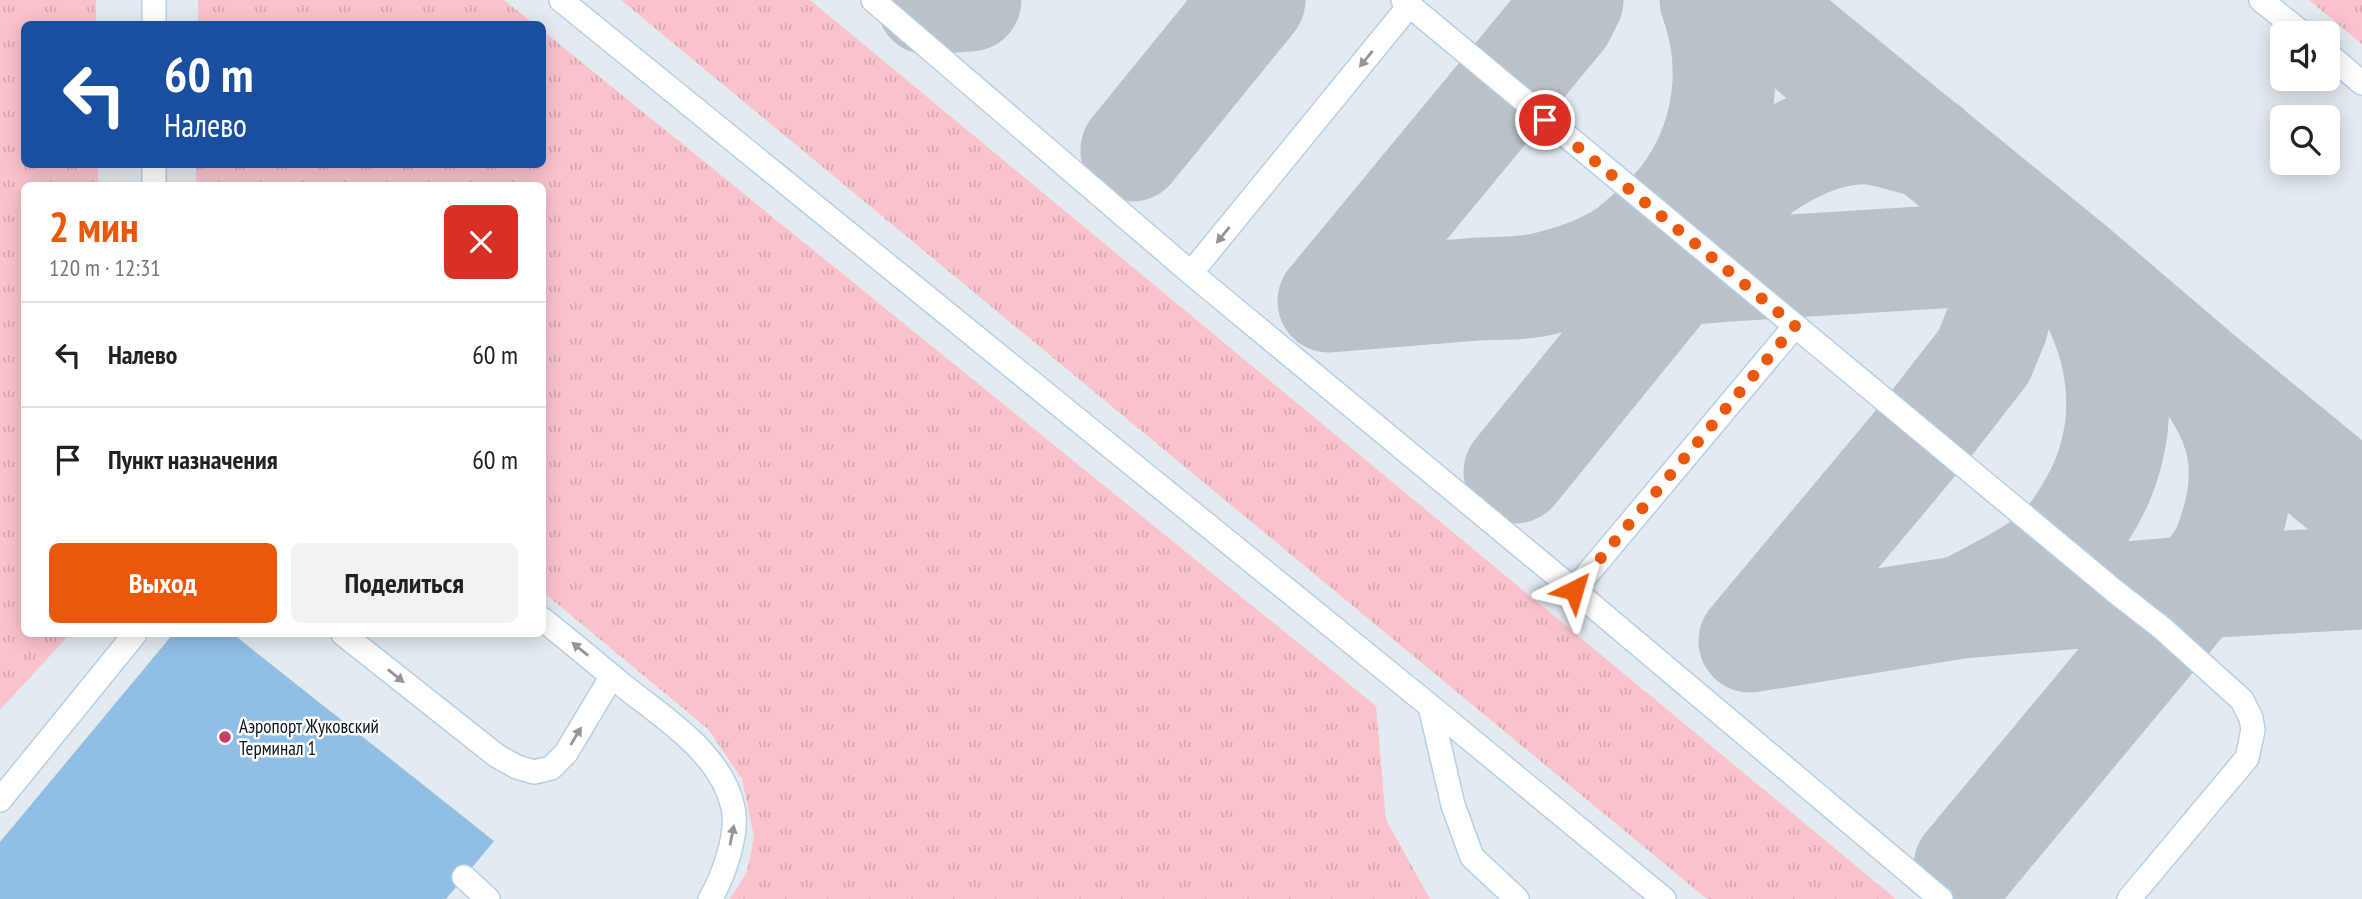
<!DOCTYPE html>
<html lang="ru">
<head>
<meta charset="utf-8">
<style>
  body { margin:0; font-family:"PT Sans Narrow",sans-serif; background:#f2f2f2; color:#202124; height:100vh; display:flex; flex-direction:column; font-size:26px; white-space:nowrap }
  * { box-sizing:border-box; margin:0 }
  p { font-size:23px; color:#757577 }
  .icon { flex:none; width:38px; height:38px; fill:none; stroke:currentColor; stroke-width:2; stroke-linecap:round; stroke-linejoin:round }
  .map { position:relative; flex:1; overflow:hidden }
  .panel { position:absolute; left:21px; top:182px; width:525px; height:455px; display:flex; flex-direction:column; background:#fff; border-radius:10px; box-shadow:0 4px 18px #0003 }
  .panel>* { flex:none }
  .banner { position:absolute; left:21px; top:21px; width:525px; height:147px; border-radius:10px; box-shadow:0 4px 18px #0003; background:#1a4fa0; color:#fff; overflow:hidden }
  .tools { position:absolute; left:2270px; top:21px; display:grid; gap:14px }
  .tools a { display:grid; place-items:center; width:70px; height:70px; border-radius:10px; background:#fff; box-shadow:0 4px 18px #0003; font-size:35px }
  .pin { position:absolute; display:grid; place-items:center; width:60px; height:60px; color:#fff; margin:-30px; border:4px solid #fff; border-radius:50%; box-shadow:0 2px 7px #0007 }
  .me { position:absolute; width:77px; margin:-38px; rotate:40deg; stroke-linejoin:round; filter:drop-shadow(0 0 5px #0008) }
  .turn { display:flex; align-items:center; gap:24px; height:147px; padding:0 28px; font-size:32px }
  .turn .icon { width:91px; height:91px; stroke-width:2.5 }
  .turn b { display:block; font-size:49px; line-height:60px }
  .round { display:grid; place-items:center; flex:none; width:74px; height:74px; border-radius:10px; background:#f2f2f2 }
  .overview { display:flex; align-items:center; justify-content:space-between; height:119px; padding:0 28px }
  h1 { font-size:42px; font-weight:600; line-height:52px; color:#ea580c }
  .cta { display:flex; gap:14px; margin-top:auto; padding:14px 28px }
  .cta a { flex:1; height:80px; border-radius:10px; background:#ea580c; color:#fff; font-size:28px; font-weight:600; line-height:80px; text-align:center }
  .cta a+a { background:#f2f2f2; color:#202124 }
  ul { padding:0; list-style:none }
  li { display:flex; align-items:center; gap:21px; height:105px; padding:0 28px; border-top:2px solid #e0e0e0 }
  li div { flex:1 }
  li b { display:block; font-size:26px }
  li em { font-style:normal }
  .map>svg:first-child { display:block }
  .built { fill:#e3eaf0; fill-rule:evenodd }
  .grass { fill:url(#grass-tufts) }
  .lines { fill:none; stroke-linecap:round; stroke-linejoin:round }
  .taxiway { stroke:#bac1c7; stroke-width:103 }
  .building { fill:#91bee5 }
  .service-casing { stroke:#b3d0e8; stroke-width:26 }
  .service { stroke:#fff; stroke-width:23 }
  .oneway { fill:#92969a }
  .route { stroke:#ea580c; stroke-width:12; stroke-dasharray:0 21.6 }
  .poi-dot { fill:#cc3d66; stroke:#fff; stroke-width:2.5 }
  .labels { text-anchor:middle; stroke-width:5; stroke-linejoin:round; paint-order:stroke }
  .poi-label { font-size:19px; fill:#0c161e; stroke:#fff; text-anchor:start }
</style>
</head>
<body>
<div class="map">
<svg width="2362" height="899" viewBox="0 0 2362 899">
  <defs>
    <pattern id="grass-tufts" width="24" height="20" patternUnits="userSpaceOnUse" patternTransform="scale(1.75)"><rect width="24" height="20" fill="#fac3cc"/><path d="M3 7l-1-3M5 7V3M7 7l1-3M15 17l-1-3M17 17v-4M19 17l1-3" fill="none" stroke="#d5a7af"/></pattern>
  </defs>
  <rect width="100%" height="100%" fill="#f4faff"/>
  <!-- built -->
  <path class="built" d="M0,0H2362V899H0ZM24,24H542V164H24ZM2282,33H2328V79H2282ZM2282,117H2328V163H2282ZM24,186H542V634H24Z"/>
  <!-- grass -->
  <path class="grass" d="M0,0H96V24H24V164L98,165V185L24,186V634H70L0,710Z
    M198,0H504L534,24H198Z
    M621,0H810L1896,899H1707Z
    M2309,0H2362V44Z
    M543,31L1376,706L1386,820L1430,899H730L747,872L754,837L742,779L708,729L543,592L542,186L196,185V165L542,164Z"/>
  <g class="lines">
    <!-- taxiway -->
    <path class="taxiway" d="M1748,0L2074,266L2204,377L2362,507
      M928,3L970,0
      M1132,150L1254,0
      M1630,279L1728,270L2003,253C2023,253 2050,251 2068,262
      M1329,301C1379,297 1429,293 1478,289C1500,288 1525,289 1547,283C1572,277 1599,268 1621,254C1630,249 1638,241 1646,234C1717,177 1742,86 1711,0
      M1329,301L1563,18L1572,0
      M1515,472L1757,174C1790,151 1828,131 1870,133C1889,135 1910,143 1929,147
      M1965,606C1998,588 2033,573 2060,547C2073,534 2082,519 2091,503C2129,437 2125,360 2088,293C2083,284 2076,276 2069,267
      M1750,641L1962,607L2197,587L2362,578
      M1750,641L1924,433L1984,356L1997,324L2003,300V253L1990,216L1969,182
      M1965,866L2197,587C2204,577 2213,567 2220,556C2228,542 2232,525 2236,510C2248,458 2235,419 2204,377"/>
  </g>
  <!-- building -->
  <path class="building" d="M173,634H233L494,841L446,899H0V842Z"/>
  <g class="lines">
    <!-- service casing -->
    <g class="service-casing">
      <path id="service" d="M561,0L1430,706L1664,899
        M873,0L1191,273L1574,590L1941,899
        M1403,0L2117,593L2162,628L2242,700L2251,718L2253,730L2247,758L2129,899
        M2261,0L2302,33
        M154,24V0
        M2328,54L2362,83
        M154,186V164
        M1191,273L1409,6
        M1574,590L1795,326
        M542,619C570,641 597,664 625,687C665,719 722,754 733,808C739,833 723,878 710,899
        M343,634L497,756L517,767L534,772L551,768L566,753L612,676
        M1430,706L1453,805L1472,857L1517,899
        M0,800L135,634
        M464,877L488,899"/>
    </g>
    <!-- service -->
    <use href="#service" class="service"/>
  </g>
  <!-- one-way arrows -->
  <defs><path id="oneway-solid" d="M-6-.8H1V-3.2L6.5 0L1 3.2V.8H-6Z" transform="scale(1.75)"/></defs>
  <g class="oneway">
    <use href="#oneway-solid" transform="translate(1366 59) rotate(129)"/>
    <use href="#oneway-solid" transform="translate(1223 235) rotate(129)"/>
    <use href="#oneway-solid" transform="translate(580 649) rotate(-141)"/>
    <use href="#oneway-solid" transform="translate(396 676) rotate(39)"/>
    <use href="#oneway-solid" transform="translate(576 736) rotate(-59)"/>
    <use href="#oneway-solid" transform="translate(732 835) rotate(-79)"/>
  </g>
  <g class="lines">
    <!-- route -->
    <path class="route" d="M1545,120L1795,326L1574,590"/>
  </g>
  <!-- markers -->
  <circle class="poi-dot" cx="225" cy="737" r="7"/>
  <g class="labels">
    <!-- poi labels -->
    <g class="poi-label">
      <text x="239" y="733">Аэропорт Жуковский<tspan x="239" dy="22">Терминал 1</tspan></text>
    </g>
  </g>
</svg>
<div class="tools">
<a><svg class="icon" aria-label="sound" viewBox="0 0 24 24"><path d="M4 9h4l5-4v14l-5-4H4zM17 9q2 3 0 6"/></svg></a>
<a><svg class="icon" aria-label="search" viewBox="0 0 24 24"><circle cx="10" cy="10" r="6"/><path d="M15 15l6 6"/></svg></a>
</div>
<div class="pin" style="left:1545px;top:120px;background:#d93025"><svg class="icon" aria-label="arrive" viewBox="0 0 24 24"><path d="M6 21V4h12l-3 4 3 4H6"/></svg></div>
<svg class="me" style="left:1574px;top:590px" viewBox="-20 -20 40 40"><path d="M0-17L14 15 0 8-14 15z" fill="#ea580c" stroke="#fff" stroke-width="4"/></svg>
<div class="banner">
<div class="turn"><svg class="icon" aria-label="left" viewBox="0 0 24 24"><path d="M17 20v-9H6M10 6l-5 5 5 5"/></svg><div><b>60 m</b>Налево</div></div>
</div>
<section class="panel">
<div class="overview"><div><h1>2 мин</h1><p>120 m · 12:31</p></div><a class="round" style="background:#d93025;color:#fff"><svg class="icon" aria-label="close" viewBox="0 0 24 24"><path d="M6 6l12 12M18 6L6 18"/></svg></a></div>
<ul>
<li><svg class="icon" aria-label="left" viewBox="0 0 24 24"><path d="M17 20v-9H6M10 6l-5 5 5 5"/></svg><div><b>Налево</b></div><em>60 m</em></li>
<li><svg class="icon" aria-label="arrive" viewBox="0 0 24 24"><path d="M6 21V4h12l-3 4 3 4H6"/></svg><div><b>Пункт назначения</b></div><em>60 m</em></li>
</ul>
<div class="cta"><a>Выход</a><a>Поделиться</a></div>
</section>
</div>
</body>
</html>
